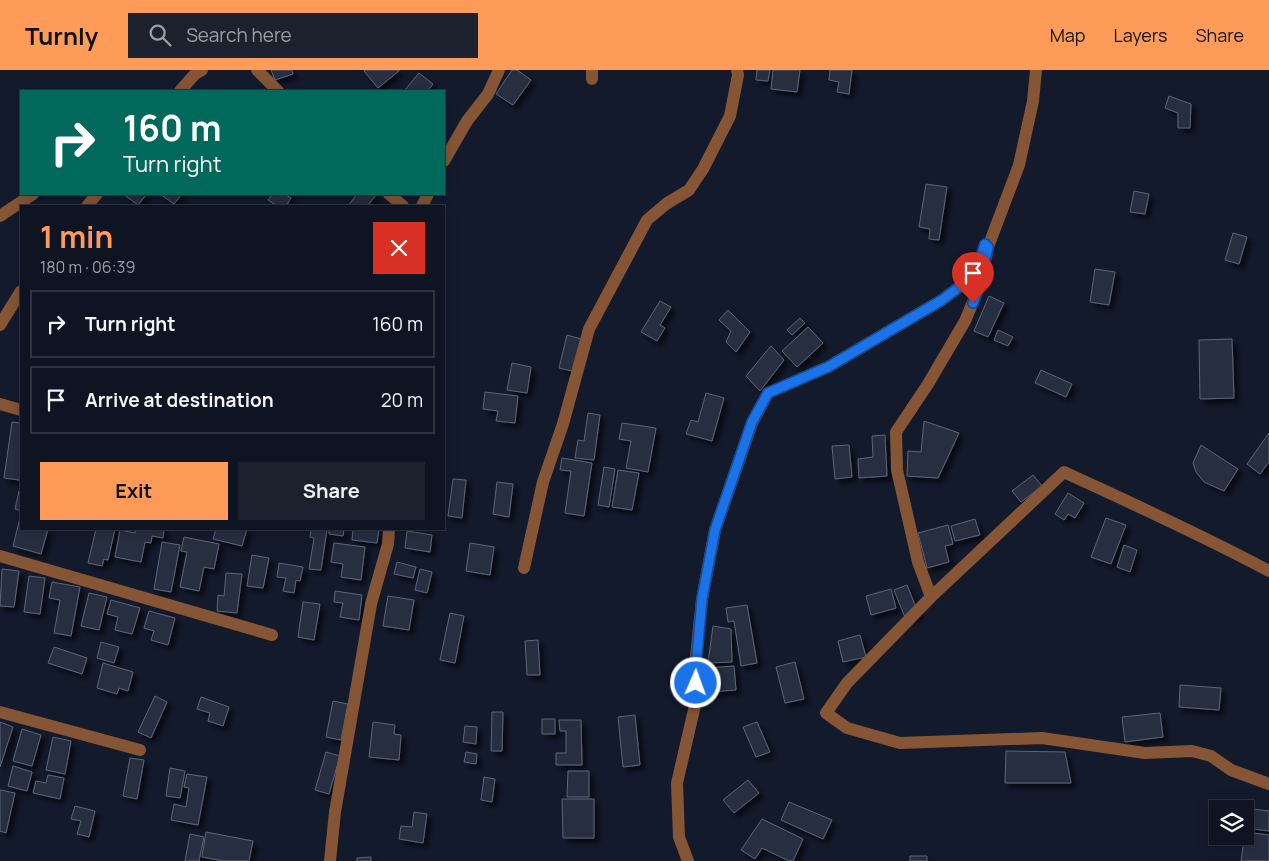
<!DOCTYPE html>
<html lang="en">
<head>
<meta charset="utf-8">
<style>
  body { margin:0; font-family:Manrope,sans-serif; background:#1c212e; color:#f1f3f6; height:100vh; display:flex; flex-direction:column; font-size:19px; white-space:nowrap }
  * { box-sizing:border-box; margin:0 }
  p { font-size:16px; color:#9b9ea5 }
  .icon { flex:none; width:28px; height:28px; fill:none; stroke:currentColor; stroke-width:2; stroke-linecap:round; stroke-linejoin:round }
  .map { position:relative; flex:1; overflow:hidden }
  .drawer { position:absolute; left:20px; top:135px; width:425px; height:325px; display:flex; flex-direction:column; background:#0e1421; border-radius:0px; box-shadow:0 2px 12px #0003,0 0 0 1px #2e333f }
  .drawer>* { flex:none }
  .top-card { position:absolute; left:20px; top:20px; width:425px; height:105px; border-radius:0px; box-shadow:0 2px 12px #0003,0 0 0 1px #2e333f; background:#00695c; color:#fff; overflow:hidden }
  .tools { position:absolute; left:1209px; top:730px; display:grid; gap:10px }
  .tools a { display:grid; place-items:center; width:45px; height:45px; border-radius:0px; background:#0e1421; box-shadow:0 2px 12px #0003,0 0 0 1px #2e333f; font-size:25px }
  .pin { position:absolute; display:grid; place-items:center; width:42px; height:42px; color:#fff; margin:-51px -21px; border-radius:50% 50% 50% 0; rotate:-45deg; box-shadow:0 0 5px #0007 }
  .pin .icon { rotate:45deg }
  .me { position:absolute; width:55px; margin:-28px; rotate:2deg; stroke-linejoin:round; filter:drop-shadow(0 0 4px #0008) }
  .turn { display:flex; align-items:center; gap:18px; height:105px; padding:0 20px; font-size:22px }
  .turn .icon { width:65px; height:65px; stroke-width:2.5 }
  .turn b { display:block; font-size:35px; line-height:42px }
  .round { display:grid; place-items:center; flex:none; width:52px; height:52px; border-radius:0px; background:#1c212e }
  .overview { display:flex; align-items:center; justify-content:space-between; height:85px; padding:0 20px }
  h1 { font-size:30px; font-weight:700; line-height:38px; color:#fe9b59 }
  .primary-button { display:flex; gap:10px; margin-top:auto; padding:10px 20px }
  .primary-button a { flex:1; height:58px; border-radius:0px; background:#fe9b59; color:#111; font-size:20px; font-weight:700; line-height:58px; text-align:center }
  .primary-button a+a { background:#1c212e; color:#f1f3f6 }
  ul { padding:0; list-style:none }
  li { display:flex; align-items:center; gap:15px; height:68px; margin:0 10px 8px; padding:0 10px; border:2px solid #2e333f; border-radius:0px }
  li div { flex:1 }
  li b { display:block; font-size:19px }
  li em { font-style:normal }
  header { display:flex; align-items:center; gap:30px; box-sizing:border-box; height:70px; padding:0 25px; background:#fe9b59; color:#111 }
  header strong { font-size:24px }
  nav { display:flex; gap:28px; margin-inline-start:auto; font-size:18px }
  .search { width:350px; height:45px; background:#1c212e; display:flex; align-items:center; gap:12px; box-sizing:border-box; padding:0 18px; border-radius:0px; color:#9b9ea5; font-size:19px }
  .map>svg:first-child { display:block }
  .building { fill:#262e41; stroke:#5b657a; filter:url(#shadow) }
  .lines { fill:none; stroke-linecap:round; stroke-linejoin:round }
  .street { stroke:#855535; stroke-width:12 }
  .route-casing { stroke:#114b97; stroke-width:12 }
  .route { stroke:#1a73e8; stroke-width:9 }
</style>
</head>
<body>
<header>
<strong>Turnly</strong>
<div class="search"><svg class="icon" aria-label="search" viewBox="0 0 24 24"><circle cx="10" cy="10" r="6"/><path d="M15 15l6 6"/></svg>Search here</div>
<nav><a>Map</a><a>Layers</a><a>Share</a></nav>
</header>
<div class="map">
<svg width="1269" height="791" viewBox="0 0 1269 791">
  <defs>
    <filter id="shadow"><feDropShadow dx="4.5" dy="4.5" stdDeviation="2.5" flood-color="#0009"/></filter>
  </defs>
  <rect width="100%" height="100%" fill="#131a2c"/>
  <!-- building -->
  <path class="building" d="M271,0H292L293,4L275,10Z
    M366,0H400L378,18L364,1Z
    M512,0H517L531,10L513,35L496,24Z
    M757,0H770L768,11L756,10Z
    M773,0H800L797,22L771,19Z
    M830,0H852L849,24L837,22L839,12L829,10Z
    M419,3L433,14L427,21H404Z
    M1169,26L1191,34L1190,58H1178V43L1165,38Z
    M926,114L947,117L939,170L929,169L930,159L919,157Z
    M1134,121L1149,124L1145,144L1130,142Z
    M123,124H147L138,135Z
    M160,124H182L174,134Z
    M273,124H284L291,128L286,136H277L268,130Z
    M357,124H377L367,136H348Z
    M1233,163L1247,167L1239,194L1225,190Z
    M1095,199L1115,202L1109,235L1090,232Z
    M989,226L1004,233L988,267L974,261Z
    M660,231L671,237L660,255L665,258L657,271L641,262Z
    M728,240L750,262L736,282L726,272L731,261L719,250Z
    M800,248L805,253L792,265L787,260Z
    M808,257L823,273L797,297L782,281Z
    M998,260L1013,267L1008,276L994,270Z
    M567,265L581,269L572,301L559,298Z
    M1232,269L1234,328L1200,329L1199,270Z
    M771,276L784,290L760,321L746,306Z
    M512,293L531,297L527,323L507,320Z
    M1041,300L1072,314L1066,327L1035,313Z
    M485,322L518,326L515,353L496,351L498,341L483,339Z
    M706,323L724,328L712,371L686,364L691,350L698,352Z
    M588,343L600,345L594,390L575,388L578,370L584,371Z
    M924,351L959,363L938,408L907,406L908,381L921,382Z
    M12,352L21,353V395L19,410L4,408Z
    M622,353L656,358L648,402L626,398L631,371L619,369Z
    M1269,363V392L1260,404L1247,394Z
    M885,365L887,406L859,408L858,389L873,387L872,366Z
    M849,375L852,407L835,409L832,376Z
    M1201,375L1238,399L1224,421L1204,412L1196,402L1193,393Z
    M562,388L592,393L584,446L565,443L571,401L560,400Z
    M604,397L615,399L609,437L598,435Z
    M618,400L639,403L632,440L612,437Z
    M1033,405L1042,416L1021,432L1012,421Z
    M453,409L466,410L462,448L448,446Z
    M497,412L513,414L509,447L493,444Z
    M19,421L21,422V441L15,439Z
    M1068,423L1084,433L1075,448L1068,444L1064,450L1055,444Z
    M21,444V459H48L41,484L13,476Z
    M1106,448L1126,455L1111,494L1091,487Z
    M975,449L980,465L955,471L951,456Z
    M948,455L953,474L945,476L949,492L927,498L918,463Z
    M96,459H115L108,490L104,489L102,496L88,493Z
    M136,459H164L163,468L152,466L151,473L145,472L141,492L115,487L120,460L135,463Z
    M216,459H247L242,476L213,469Z
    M311,459H327L321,500L309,499L314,468L310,467Z
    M329,459H344L343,466L329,464Z
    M353,459H379L377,473L352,470Z
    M407,461L432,465L430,482L405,478Z
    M184,467L219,474L214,499L204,497L199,521L180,517L187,482L181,481Z
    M162,472L180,475L171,522L154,519Z
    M334,473L365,477L361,510L341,507L343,494L331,492Z
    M470,473L494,477L490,505L466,501Z
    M1124,475L1137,480L1130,502L1117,497Z
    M252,485L269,488L263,518L247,516Z
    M397,492L416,497L413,508L394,504Z
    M279,493L303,497L300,511L296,510L294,523L283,521L286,508L277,507Z
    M2,499L19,501L14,537L0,536Z
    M420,499L432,502L427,523L415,520Z
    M226,503L242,504L237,543L217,541L218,525L224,526Z
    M29,506L45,508L40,544L24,542Z
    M52,512L80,517L71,566L54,563L60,530L49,528Z
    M907,515L919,545L906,550L894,520Z
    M891,519L896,538L871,545L866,526Z
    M335,521L362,525L359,550L340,547L343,533L334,532Z
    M89,523L107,527L99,560L81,556Z
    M388,526L414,530L409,560L383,556Z
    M111,530L140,538L132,564L115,560L118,547L107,544Z
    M303,532L320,534L314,570L298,567Z
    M747,535L757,593L741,596L734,551L728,552L726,538Z
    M149,541L175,548L168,575L151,570L154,561L144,558Z
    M450,543L464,546L455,593L440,590Z
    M713,556L731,559L732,592L708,593Z
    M860,565L866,587L843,592L838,571Z
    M538,570L540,605H527L525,571Z
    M101,572L119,577L114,593L97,588Z
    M54,577L87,588L82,604L48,593Z
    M795,592L804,629L785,633L776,597Z
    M103,593L133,602L128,621L119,618L117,624L97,618Z
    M734,596L736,620L710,622L709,598Z
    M1180,615L1221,618L1219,640L1179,637Z
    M155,626L167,632L151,668L138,662Z
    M201,627L229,637L223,656L208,651L210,643L197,639Z
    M333,631L348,634L341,670L326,667Z
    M492,642H503L502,681H491Z
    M1160,643L1163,667L1125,672L1122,647Z
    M635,645L640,695L623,697L618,647Z
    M542,649H555V664H542Z
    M559,650H581L582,695H556V683H566V661H560Z
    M0,652L13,657L0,697Z
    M373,652L395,655L394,664L401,665L399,690L369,687Z
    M757,652L770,682L756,687L743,657Z
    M465,656L477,657L476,674L463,672Z
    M22,659L41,665L32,696L13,691Z
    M53,667L71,671L65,704L46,700Z
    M1006,681L1065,682L1071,713H1005Z
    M326,682L340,686L329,724L315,720Z
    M466,682L477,684L476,694L464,692Z
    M130,688L144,690L137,729L123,726Z
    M13,696L32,702L27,721L8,716Z
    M170,698L185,701L180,728L166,726Z
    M568,701H589V727H567Z
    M187,704L207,707L198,755L171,750L174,734L186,737L189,718L184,717Z
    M48,705L64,708L60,729L33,723L36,711L46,713Z
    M484,707L495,709L492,732L481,730Z
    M748,710L759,723L734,743L723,730Z
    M0,720L15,723L6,763L0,761Z
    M562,729H594V768H563Z
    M789,732L832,750L823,769L781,750Z
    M75,736L95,741L89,767L77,764L81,751L71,749Z
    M1228,736L1269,741V761L1245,758V739H1228Z
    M414,742L427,744L423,773L399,769L401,756L412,757Z
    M762,749L803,769L793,791H789L762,778L755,789L741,780Z
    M206,762L253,771L249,791H223L202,787Z
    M1245,762L1269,765V791H1241Z
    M190,764L204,767L199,791H185Z
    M910,786H927V791H910Z
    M371,787V791H357V788Z"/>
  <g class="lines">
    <!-- street -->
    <path class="street" d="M257,0L278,21
      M592,0V9
      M180,21L195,4L202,0
      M444,91L467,51L488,24L499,0
      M389,124L403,136
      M87,136L97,124
      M422,136L428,124
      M0,146L33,124
      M988,177L980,215L965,251L928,314L896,362L897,400L918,492L931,527L847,613L826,643L847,658L900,673L1042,668L1145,683L1192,681L1211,686L1231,700L1269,714
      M0,255L21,221
      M0,334L21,340
      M0,486L272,565
      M524,498L543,412L563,354L589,259L647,150L666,134L689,120L703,99L730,46L738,5L737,0
      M931,527L1064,402C1133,434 1202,465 1269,501
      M0,642L140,680
      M330,791L335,742L371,534L388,474L389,459
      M688,791L679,767L677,713L696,631L695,596L702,529L715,460L752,353L768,323L828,297L942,230L975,205L985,175L988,177L1019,95L1033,31L1036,0"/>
  </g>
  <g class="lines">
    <!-- route casing -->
    <g class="route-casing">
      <path id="route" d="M696,613V596L702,529L715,460L752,352L768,323L828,297L942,230L975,205L985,174L988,177L980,215L973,233"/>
    </g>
    <!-- route -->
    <use href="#route" class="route"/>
  </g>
</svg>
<div class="tools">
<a><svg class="icon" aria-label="layers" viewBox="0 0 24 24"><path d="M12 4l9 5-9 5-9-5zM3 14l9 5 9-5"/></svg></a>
</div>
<div class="pin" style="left:973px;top:233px;background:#d93025"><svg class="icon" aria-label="arrive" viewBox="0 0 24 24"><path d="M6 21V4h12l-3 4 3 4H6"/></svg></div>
<svg class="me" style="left:696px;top:613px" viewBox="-20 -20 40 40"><circle r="17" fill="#1a73e8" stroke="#fff" stroke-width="3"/><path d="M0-11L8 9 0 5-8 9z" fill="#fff"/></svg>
<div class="top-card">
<div class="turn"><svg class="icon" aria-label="right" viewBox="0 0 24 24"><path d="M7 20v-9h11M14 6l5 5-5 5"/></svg><div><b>160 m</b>Turn right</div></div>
</div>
<section class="drawer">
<div class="overview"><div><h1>1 min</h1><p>180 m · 06:39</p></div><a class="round" style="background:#d93025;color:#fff"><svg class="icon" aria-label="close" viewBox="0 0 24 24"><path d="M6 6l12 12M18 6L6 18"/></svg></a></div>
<ul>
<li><svg class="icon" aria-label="right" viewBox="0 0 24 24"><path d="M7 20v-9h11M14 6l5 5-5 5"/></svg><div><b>Turn right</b></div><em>160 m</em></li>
<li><svg class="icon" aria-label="arrive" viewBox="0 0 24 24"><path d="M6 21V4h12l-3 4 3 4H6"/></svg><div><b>Arrive at destination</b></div><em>20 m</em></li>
</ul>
<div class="primary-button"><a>Exit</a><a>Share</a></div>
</section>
</div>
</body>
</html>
